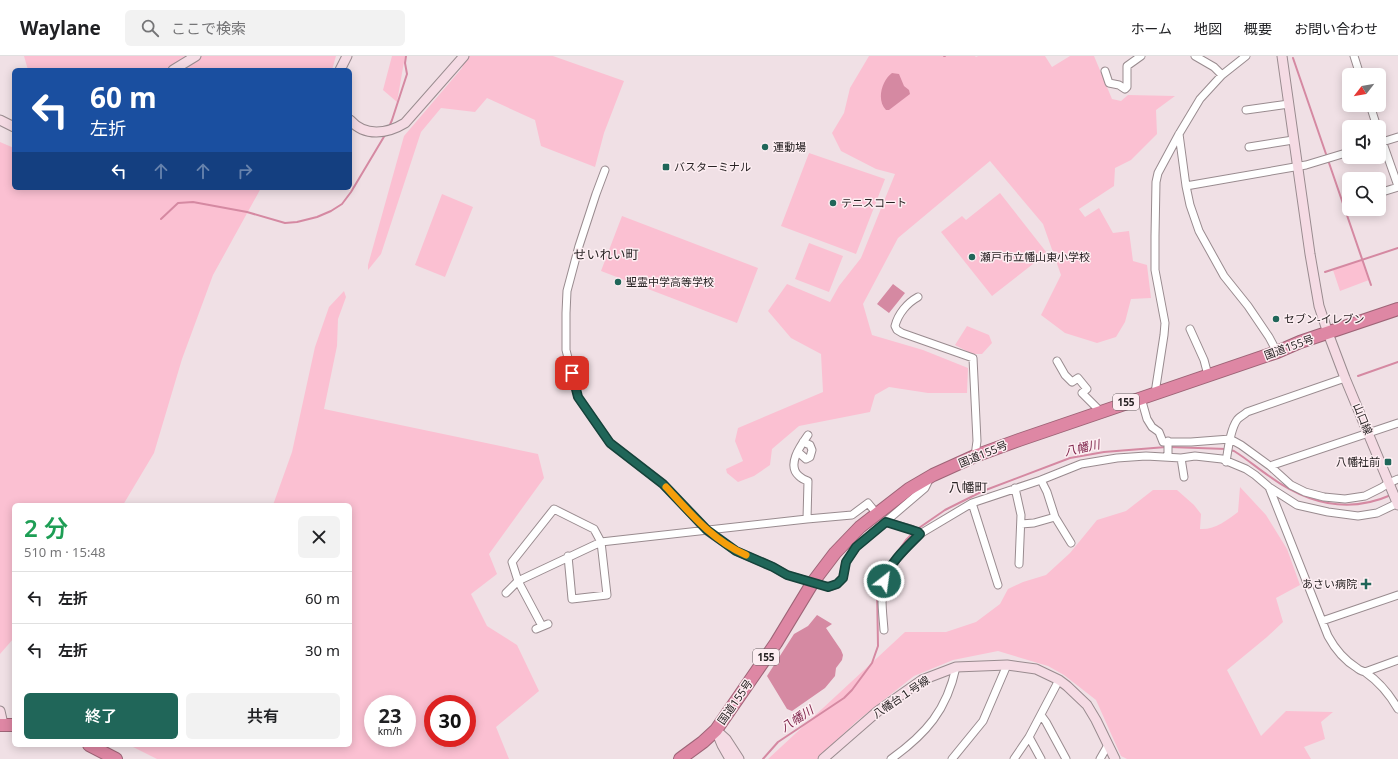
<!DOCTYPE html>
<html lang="ja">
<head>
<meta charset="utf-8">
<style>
  body { margin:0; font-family:"Noto Sans","Noto Sans JP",sans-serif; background:#f2f2f2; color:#202124; height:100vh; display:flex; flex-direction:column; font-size:15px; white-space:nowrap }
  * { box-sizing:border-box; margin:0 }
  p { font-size:13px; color:#757577 }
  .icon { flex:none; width:22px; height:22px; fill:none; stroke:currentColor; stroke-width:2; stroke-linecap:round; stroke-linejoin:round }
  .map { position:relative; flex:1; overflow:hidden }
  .panel { position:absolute; left:12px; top:447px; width:340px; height:244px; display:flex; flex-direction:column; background:#fff; border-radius:6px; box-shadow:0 2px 10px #0003 }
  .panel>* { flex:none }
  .banner { position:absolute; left:12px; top:12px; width:340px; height:122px; border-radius:6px; box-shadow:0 2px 10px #0003; background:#1a4fa0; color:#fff; overflow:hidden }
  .needle { width:26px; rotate:239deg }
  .tools { position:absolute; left:1342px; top:12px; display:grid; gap:8px }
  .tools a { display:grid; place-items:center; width:44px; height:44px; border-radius:6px; background:#fff; box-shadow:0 2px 10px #0003; font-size:20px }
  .speed { position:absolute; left:364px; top:639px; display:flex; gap:8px; font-size:20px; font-weight:700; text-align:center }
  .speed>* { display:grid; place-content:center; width:52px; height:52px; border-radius:50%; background:#fff; box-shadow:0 2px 10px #0003; line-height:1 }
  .speed small { font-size:10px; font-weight:400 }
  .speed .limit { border:6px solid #d22; background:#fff; color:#111 }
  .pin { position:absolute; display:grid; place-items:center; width:34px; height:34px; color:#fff; margin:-17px; border-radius:8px; box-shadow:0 2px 6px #0006 }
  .me { position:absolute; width:44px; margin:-22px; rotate:30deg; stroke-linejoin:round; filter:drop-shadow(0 0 3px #0008) }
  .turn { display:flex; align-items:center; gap:14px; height:84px; padding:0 12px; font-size:18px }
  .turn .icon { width:52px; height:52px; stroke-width:2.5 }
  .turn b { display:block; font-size:28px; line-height:34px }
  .lanes { display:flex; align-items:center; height:38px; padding:0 12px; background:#0003; justify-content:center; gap:20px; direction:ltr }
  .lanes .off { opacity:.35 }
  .round { display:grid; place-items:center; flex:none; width:42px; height:42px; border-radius:6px; background:#f2f2f2 }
  .summary { display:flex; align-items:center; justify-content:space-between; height:68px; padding:0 12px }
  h1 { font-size:24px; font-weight:600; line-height:30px; color:#1e9e55 }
  .cta { display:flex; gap:8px; margin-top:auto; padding:8px 12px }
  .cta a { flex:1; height:46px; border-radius:6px; background:#206659; color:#fff; font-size:16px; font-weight:600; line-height:46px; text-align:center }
  .cta a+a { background:#f2f2f2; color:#202124 }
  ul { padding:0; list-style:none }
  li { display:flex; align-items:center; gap:12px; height:52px; padding:0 12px; border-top:1px solid #e0e0e0 }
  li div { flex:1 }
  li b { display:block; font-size:15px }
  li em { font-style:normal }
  header { display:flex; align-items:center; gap:24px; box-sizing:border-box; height:56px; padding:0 20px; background:#fff; border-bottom:1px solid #e0e0e0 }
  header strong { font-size:19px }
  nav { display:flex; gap:22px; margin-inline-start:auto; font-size:14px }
  .search { width:280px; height:36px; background:#f2f2f2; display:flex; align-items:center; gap:10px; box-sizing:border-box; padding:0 14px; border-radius:6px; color:#757577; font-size:15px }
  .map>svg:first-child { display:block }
  .green { fill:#fbc0d2; fill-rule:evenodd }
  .water { fill:#d589a2 }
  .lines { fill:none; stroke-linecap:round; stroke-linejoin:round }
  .stream { stroke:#d589a2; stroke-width:2 }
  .street-casing { stroke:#998b8f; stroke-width:9 }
  .secondary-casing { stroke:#998b8f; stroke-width:11 }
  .highway-casing { stroke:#9e6477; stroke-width:14 }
  .street { stroke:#fff; stroke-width:7 }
  .secondary { stroke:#f5dbe4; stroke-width:9 }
  .highway { stroke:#de87a4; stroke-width:12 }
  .route-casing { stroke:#15423a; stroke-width:10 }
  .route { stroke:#206659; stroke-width:7 }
  .slow { stroke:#f59e0b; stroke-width:7 }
  .poi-dot { fill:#206659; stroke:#fdeef2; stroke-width:1.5 }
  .labels { text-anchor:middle; stroke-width:3; stroke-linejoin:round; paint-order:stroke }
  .shield { fill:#fdeef2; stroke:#686062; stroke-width:1 }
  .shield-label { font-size:10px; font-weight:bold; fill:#282324 }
  .poi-label { font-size:11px; fill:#282324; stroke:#fdeef2; text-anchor:start }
  .street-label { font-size:11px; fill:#282324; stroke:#fdeef2 }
  .water-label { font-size:12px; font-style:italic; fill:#7f254b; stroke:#fdeef2 }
  .quarter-label { font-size:13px; fill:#282324; stroke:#fdeef2 }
</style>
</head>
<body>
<header>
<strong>Waylane</strong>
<div class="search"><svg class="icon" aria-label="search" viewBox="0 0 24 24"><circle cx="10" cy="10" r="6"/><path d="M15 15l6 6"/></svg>ここで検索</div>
<nav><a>ホーム</a><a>地図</a><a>概要</a><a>お問い合わせ</a></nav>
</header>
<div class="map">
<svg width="1398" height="703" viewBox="0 0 1398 703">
  <rect width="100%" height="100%" fill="#f0e0e5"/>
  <!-- green -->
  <path class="green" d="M24,0H336L332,14H28Z
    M392,0H405L397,46L383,34Z
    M465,0H553L624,25L604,77L595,111L541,90L535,64L487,42L475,56L441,52L421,76L381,198L368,214V209L404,80L462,12Z
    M869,0H975L976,1L978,0H1045L1052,11L1070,0H1094L1112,43L1121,45L1128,39L1175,40L1156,54L1157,78L1131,104L1115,112L1114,130L1079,153L1085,161L1099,152L1113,177L1129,175L1133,205L1147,209L1151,242L1131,243L1125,266L1116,281L1097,287L1065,277L1041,259L1061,219L1043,168L990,105L898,182L863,248L872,279L923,294L968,312L967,337H928L889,331L875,339L870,356L799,370L772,393L770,409L754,420L738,426L727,417L726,413L743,405L735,385L738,372L823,336L821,298L791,282L768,255L787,228L830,246L839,230L861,202L895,118L876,113L841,95L832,77L844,57L850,32Z
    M0,86L14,92V132H261L213,219L182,303L154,397L123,449H14V582L0,598Z
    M809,97L885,123L856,198L781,170Z
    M1000,137L1047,197L992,240L941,176L962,160L966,164Z
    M442,138L473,151L445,221L415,209Z
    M622,160L758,212L737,267L601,215Z
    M809,187L843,200L829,236L795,223Z
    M1363,203L1369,224L1340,235L1333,214Z
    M344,235L346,241L338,263L337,290L324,353L538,398L544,422L489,498L497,518L471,538L487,570L517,589L539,635L496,671L509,703H157L129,689H350V449H273L292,396L315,291L329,251ZM373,648H407V682H373ZM433,648H467V682H433Z
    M967,270L989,279L992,287L982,298H972L955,289Z
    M1240,431L1266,459L1287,493L1300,529L1276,542L1283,566L1267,581L1227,614L1261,680L1286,655L1333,656L1321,666L1325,683L1304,691L1311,703H1127L1121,700L1096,644L1064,619L1048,610L998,595L953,604L914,620L857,665L817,703H768L905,576H946L976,566L1000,548L1008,533L1023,526L1046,519L1070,497L1097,464L1126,455L1153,434H1177L1194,449L1201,458L1200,473C1215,474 1227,464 1238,456Z"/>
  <!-- water -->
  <path class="water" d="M892,17L899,18L904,30L909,34L910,38L889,54H886C876,44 882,24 892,17Z
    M893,228L905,237L889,257L877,248Z
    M817,559L832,568L826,572L841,594L843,599L842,604L836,612L835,620L825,632L792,655L787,653L767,620L794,578L808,570Z"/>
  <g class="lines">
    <!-- stream -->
    <path class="stream" d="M944,0H945
      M1293,2L1326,98
      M389,71L392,64L407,18L405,7L406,0
      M1328,104L1371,229
      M161,163L178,147L193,146L247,156L285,167L297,166L317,161L331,155L342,148L351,136L385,79
      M1325,216L1398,192
      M1358,320L1398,306
      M1170,391L1226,393
      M1230,394L1234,395C1247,403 1257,412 1269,420C1306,447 1348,458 1391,439
      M916,474L945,454L983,435L1070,402L1104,396L1166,391
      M897,497L906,484L913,477
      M763,703L778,686L844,642L852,634L872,607L878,590L877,532L881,518L887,510"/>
    <!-- street casing -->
    <g class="street-casing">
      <path id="street" d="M1195,0L1214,11L1222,19
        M1354,0L1360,19
        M1105,15L1109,27L1119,29L1125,33L1127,31V10L1141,0
        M1370,49L1377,71
        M1246,54L1289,48
        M1379,76L1398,130
        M1179,78L1186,130L1190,149L1199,175L1224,220L1248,250L1269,281L1277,296
        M1379,87L1398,81
        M1249,91L1293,84
        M605,114L596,138L579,190L567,235L566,257V294L578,341L610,387L663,428L707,475L736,495L773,511L787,519L829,531L837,528L843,522L846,506L856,491L925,432L928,426L927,422
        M1186,130L1306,109L1349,96
        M1379,137L1398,131
        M918,241C907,247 898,258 895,270L897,274L902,277L973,302L977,385L975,400
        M1190,273L1204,304L1208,319
        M1057,305L1065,319L1072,326L1078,322L1087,333L1082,337L1100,355
        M1155,337L1164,279L1165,267L1155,214V180L1156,126L1158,117L1179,78L1200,43L1222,19L1246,0
        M1141,342L1147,363L1152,371L1159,376L1163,386H1191L1230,383L1241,389L1270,410L1291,429L1305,436L1324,441L1345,443L1365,440L1381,432L1389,427L1398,423
        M1168,385V401
        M798,396L806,403L810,401L812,394L810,389L803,386
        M1181,402L1184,421
        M1226,406C1228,394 1230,374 1237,364C1239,361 1244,359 1247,356L1345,322
        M1270,410L1398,367
        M1041,424L1047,436L1055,461L1071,487
        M1269,431L1328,580C1335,593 1344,604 1357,612C1359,614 1362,615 1365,616C1378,625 1390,639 1398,653
        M1015,432L1021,459L1019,508
        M972,447L998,529
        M807,463L808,425C805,424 801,422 799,420C786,409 801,389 808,379
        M886,466L911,473L920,478L972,447L1041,424L1081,408L1117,402L1146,400L1181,402L1195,400L1222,403L1246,413L1255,419L1269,431L1297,449L1328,456L1358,460L1377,457L1398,447
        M1021,468L1034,467L1055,461
        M568,500L572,543L607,539L601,486L594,473L554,453L512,506L518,525L601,486L807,463L852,459L868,447L877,458
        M506,537L518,525L542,570
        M1322,565L1398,539
        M536,573L548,568
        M884,574C883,559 879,532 886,518C893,505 910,488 920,478
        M1365,616L1398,604
        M1041,659L1046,666L1066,703
        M1029,681L1041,703
        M891,703C926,678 947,654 956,611
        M952,703L983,665L1007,609
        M1014,703L1029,681L1059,624
        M1100,703L1108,689"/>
    </g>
    <!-- secondary casing -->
    <g class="secondary-casing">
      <path id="secondary" d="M1282,0L1310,198L1319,250L1328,277L1345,322L1398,449
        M173,14L196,0
        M340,14L347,0
        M0,64L14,71
        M350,64C365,81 387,78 405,67L464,0
        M0,655L3,668
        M716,674L726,683L739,703
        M717,677L722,689L730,703
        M823,703L878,655L922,624L956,611L1007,609L1036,613L1059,624L1067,630L1087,649L1096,664L1115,703"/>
    </g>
    <!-- highway casing -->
    <g class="highway-casing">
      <path id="highway" d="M0,669H14
        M89,689L116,703
        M680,703L703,686L716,674L776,587L813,526L835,497L860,471L909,433L933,419L975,400L1019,384L1277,296L1300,286L1398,253"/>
    </g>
    <!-- street -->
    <use href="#street" class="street"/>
    <!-- secondary -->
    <use href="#secondary" class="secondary"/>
    <!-- highway -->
    <use href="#highway" class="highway"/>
  </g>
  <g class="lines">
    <!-- route casing -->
    <g class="route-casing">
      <path id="route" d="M572,317L578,341L610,387L663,428L707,474L736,495L773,511L787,519L828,531L837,528L843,522L846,506L856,491L886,466L918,476L920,478C907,491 889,507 884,525"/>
    </g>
    <!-- route -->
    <use href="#route" class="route"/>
    <!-- slow -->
    <path class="slow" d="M666,431C690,457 713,485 746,499"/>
  </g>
  <!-- markers -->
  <g class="poi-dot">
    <circle cx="765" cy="91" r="4"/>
    <rect x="662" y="107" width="8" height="8" rx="2"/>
    <circle cx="833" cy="147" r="4"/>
    <circle cx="972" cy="201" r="4"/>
    <circle cx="618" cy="226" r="4"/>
    <circle cx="1276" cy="263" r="4"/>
    <rect x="1384" y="402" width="8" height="8" rx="2"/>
    <path d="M1364 522h4v4h4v4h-4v4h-4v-4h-4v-4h4z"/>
  </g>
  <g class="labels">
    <!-- shield labels -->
    <g class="shield">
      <rect x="1113" y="338" width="26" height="16" rx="3"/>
      <rect x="753" y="593" width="26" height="16" rx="3"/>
    </g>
    <g class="shield-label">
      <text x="1126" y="350">155</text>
      <text x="766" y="605">155</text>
    </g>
    <!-- poi labels -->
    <g class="poi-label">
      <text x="773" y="95">運動場</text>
      <text x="674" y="115">バスターミナル</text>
      <text x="841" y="151">テニスコート</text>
      <text x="980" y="205">瀬戸市立幡山東小学校</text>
      <text x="626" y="230">聖霊中学高等学校</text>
      <text x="1284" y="267">セブン-イレブン</text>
      <text x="1380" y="410" text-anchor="end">八幡社前</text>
      <text x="1357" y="532" text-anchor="end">あさい病院</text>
    </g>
    <!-- street labels -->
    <g class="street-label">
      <text transform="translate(1289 291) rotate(-20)" y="4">国道155号</text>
      <text transform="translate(1363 363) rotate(68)" y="4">山口線</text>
      <text transform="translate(983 398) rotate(-22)" y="4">国道155号</text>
      <text transform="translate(901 641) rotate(-34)" y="4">八幡台１号線</text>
      <text transform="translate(735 646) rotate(-55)" y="4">国道155号</text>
    </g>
    <!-- water labels -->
    <g class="water-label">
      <text transform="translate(1082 392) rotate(-12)" y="4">八幡川</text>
      <text transform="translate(797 663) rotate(-33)" y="4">八幡川</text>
    </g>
    <!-- quarter labels -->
    <g class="quarter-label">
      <text x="606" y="203">せいれい町</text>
      <text x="968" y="436">八幡町</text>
    </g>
  </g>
</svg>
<div class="tools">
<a><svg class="needle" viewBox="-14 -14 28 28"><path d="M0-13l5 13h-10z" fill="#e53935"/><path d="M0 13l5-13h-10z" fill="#757577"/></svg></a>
<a><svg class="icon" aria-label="sound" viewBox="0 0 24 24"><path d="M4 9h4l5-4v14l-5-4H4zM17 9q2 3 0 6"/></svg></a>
<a><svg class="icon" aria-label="search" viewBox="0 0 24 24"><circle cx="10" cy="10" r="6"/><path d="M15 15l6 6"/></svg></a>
</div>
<div class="speed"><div>23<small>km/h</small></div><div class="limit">30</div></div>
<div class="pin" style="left:572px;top:317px;background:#d93025"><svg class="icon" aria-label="arrive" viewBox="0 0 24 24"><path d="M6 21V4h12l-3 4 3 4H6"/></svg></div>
<svg class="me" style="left:884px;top:525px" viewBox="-20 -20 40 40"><circle r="17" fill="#206659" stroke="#fff" stroke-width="3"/><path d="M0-11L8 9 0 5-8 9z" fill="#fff"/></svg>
<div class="banner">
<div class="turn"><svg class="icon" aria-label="left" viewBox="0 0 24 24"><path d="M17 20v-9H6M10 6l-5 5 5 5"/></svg><div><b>60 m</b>左折</div></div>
<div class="lanes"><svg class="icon" aria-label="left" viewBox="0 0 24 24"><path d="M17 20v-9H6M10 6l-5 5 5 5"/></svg><svg class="icon off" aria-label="ahead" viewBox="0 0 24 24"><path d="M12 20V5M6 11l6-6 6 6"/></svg><svg class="icon off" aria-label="ahead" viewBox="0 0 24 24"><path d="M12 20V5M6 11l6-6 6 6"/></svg><svg class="icon off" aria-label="right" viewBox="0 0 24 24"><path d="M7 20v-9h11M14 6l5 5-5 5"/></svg></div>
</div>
<section class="panel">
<div class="summary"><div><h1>2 分</h1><p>510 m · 15:48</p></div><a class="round"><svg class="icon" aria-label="close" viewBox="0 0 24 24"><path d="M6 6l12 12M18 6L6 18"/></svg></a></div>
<ul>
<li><svg class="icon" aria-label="left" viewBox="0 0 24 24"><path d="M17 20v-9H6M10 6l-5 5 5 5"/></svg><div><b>左折</b></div><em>60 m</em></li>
<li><svg class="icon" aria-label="left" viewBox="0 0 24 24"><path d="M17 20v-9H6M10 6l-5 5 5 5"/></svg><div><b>左折</b></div><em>30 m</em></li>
</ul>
<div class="cta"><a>終了</a><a>共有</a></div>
</section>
</div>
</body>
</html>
